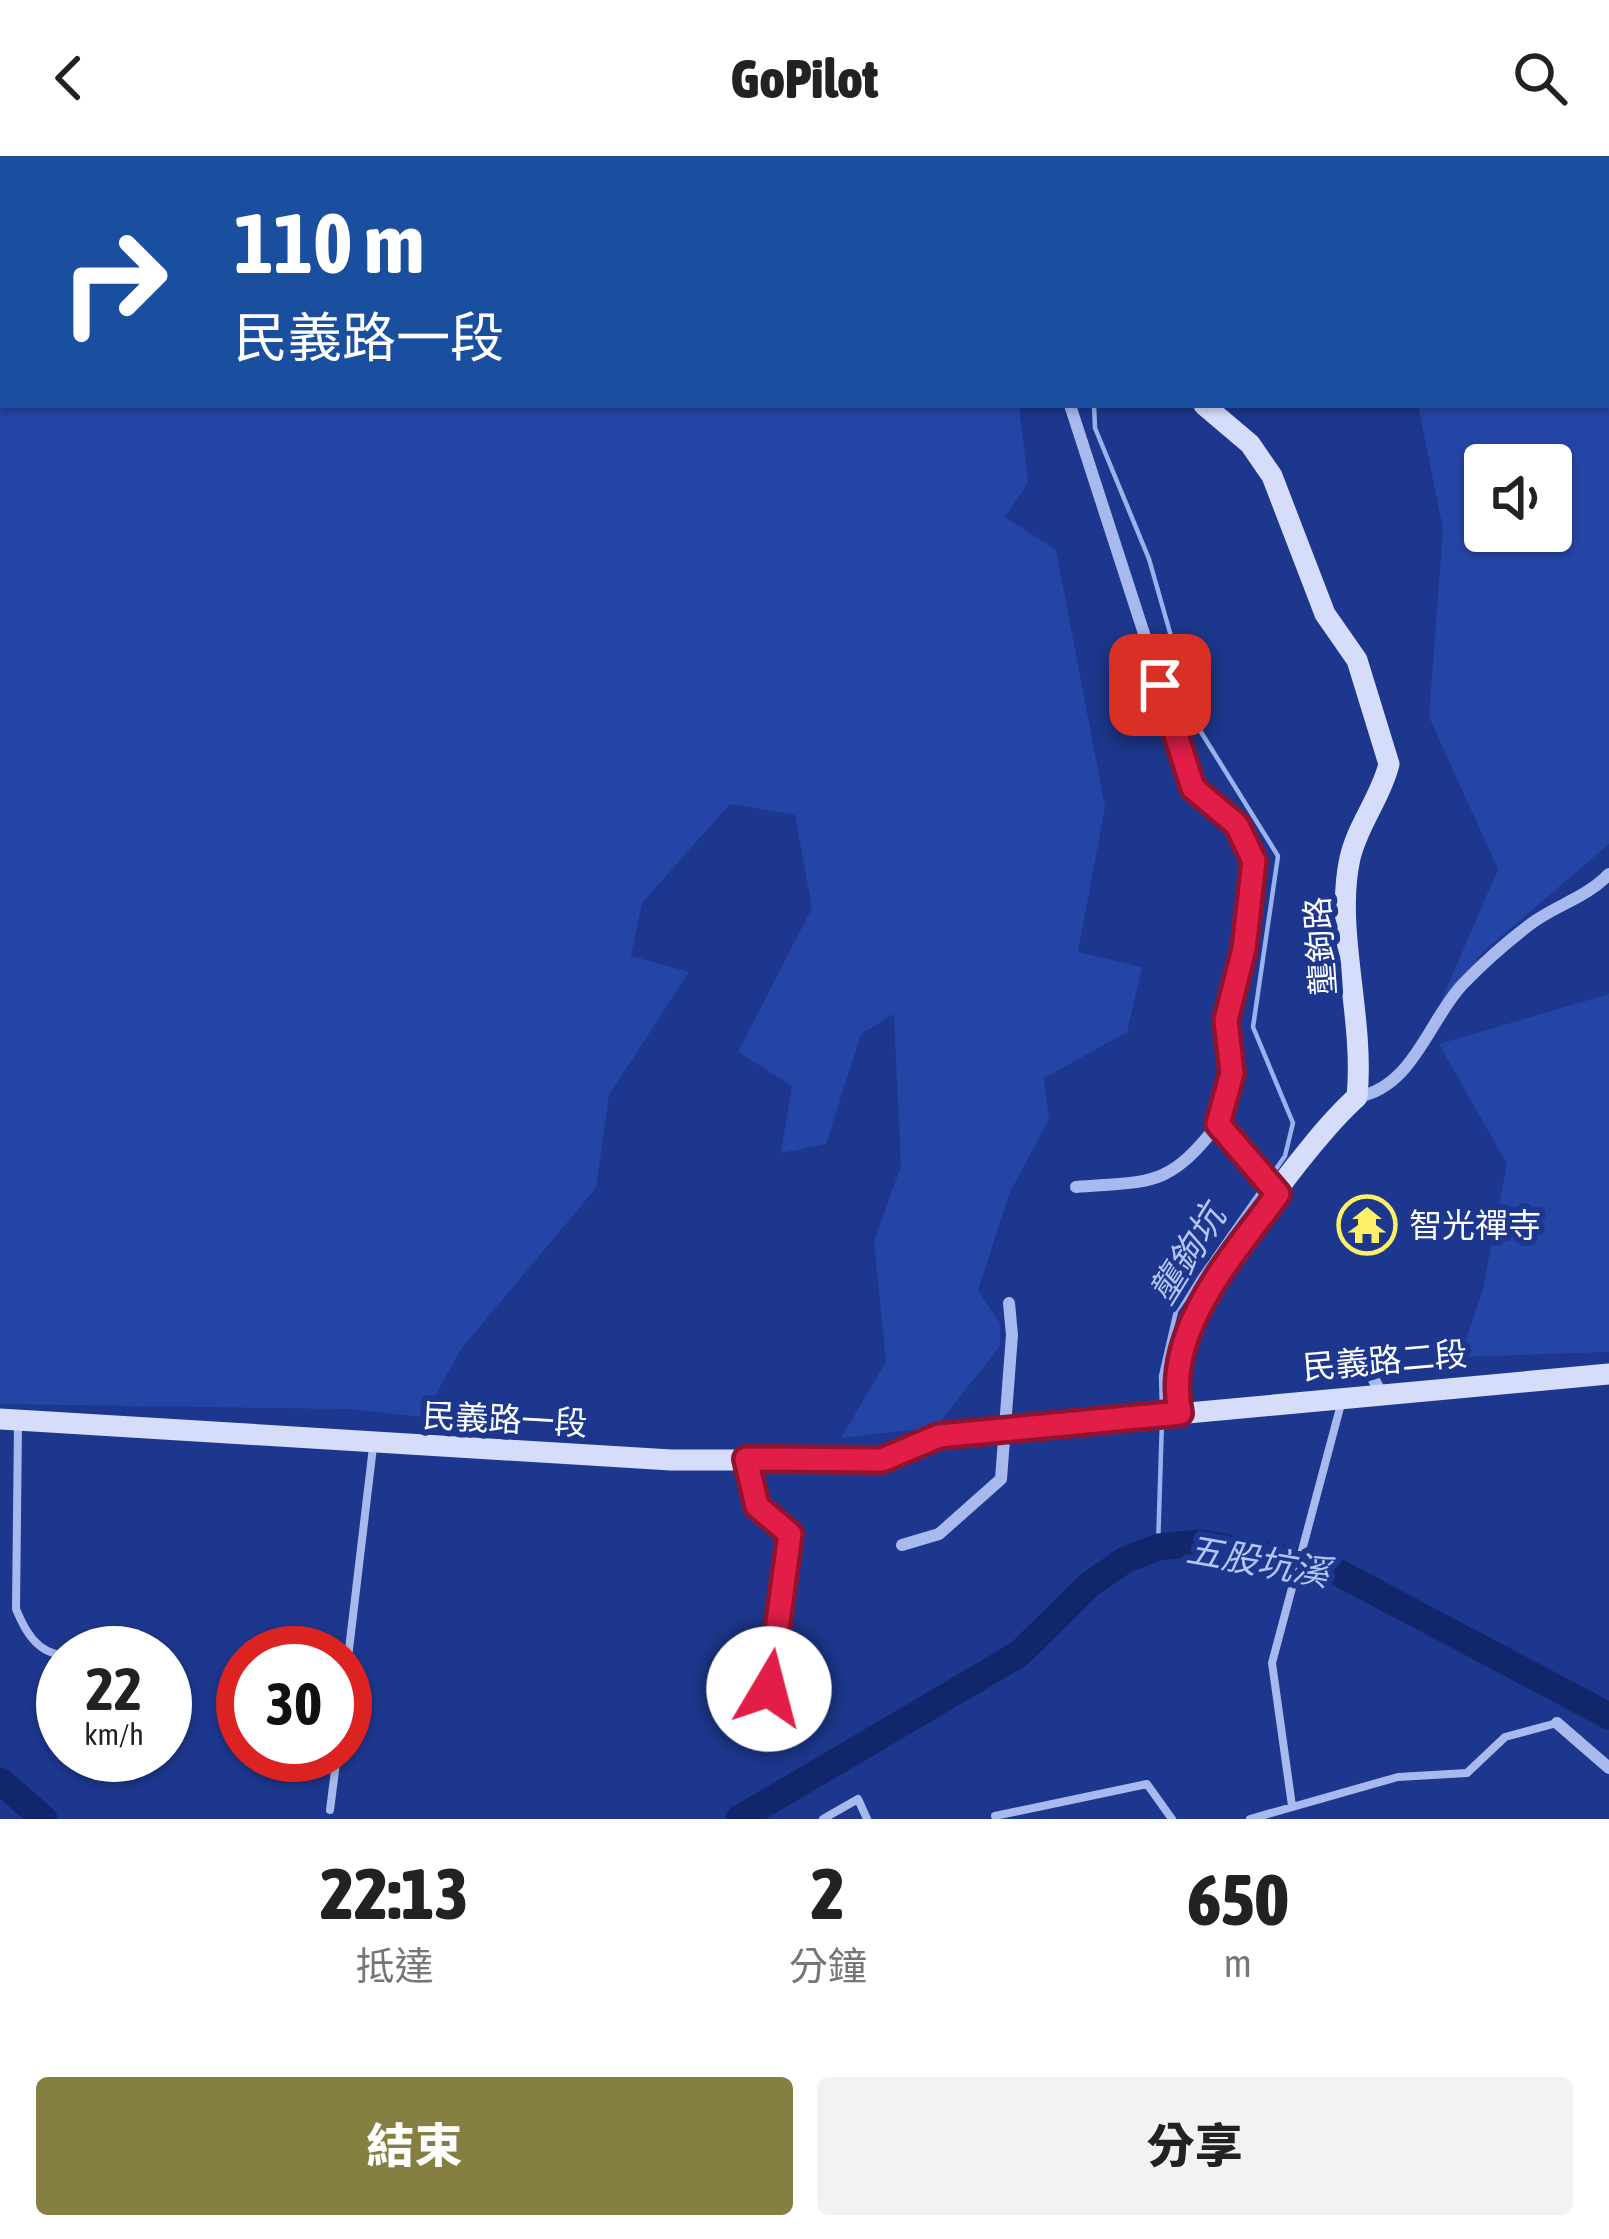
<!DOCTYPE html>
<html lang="zh-TW">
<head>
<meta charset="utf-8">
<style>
  body { margin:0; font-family:"Asap Condensed","Noto Sans TC",sans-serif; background:#f2f2f2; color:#222; height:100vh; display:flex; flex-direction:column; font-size:45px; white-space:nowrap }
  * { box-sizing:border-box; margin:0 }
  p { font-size:39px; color:#767676 }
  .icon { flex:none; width:66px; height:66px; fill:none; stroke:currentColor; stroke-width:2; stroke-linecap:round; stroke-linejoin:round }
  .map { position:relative; height:1663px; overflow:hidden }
  .side { display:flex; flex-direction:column; background:#fff; flex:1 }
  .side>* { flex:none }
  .guide { position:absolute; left:0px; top:0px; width:1611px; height:252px; box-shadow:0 3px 9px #0004; background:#1a4fa0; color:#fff; overflow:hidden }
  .tools { position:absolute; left:1464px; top:288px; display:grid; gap:24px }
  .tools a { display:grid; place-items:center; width:108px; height:108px; border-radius:12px; background:#fff; box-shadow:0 3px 9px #0004; font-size:60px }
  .speed { position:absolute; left:36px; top:1470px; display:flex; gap:24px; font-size:60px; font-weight:700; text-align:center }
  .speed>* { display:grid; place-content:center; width:156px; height:156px; border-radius:50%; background:#fff; box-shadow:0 3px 9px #0004; line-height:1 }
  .speed small { font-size:30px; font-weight:400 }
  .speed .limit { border:18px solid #d22; background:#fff; color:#111 }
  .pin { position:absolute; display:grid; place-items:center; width:102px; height:102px; color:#fff; margin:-51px; border-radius:24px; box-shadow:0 6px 18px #0006 }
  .me { position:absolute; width:132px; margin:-66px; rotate:8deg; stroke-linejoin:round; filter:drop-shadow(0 0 9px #0008) }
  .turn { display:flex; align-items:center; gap:42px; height:252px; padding:0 36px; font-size:54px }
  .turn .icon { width:156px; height:156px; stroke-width:2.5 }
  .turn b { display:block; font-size:84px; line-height:102px }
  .eta { display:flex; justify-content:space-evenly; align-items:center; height:204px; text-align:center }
  .eta b { font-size:72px; font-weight:800; line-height:84px }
  .action { display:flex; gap:24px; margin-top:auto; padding:24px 36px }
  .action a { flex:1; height:138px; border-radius:12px; background:#857f41; color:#fff; font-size:48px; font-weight:800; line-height:138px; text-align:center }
  .action a+a { background:#f2f2f2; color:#222 }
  header { display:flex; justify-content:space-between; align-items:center; height:156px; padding:0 36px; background:#fff; font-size:54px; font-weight:800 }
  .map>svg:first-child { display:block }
  .green { fill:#2545a6; fill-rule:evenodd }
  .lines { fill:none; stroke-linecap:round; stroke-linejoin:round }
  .stream { stroke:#9bb2ef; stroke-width:4.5 }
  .river { stroke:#12276b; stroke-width:27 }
  .lane { stroke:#a8baed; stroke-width:8 }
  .street { stroke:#a8baed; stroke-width:12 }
  .secondary { stroke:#d5ddfa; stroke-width:21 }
  .route-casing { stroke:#92132f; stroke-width:30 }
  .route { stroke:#e11d48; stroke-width:21 }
  .labels { text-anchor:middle; stroke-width:12; stroke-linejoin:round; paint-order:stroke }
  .street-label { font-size:33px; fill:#fff; stroke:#1c378d }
  .poi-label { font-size:33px; fill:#fff; stroke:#1c378d; text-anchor:start }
  .water-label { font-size:36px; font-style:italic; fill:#b4c5f4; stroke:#1c378d }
</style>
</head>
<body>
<header><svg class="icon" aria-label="back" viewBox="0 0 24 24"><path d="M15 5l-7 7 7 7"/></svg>GoPilot<svg class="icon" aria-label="search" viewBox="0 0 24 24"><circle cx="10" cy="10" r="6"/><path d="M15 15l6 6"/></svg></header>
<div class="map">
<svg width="1609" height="1663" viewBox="0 0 1609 1663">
  <rect width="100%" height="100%" fill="#1c378d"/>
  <!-- green -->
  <path class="green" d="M0,0H971L3,3V249H1019L1028,327L1005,361L1056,394L1105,651L1078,796L1142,811L1127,876L1044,922L1049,963L1009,1038L978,1135L1000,1167V1190L936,1271L841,1282L886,1206L874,1085L901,1010L894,858L861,878L826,988L781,997L792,930L738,896L812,752L795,659L730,648L642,747L631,800L689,816L609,939L596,1032L461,1193L423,1261L349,1253L0,1248Z
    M1165,0H1609V688L1485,794L1439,850L1498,713L1429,561L1443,373L1418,249H1608V3ZM1485,309H1551V375H1485Z
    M1609,838V1196L1460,1201L1483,1133L1507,1008L1439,888Z"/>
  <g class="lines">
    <!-- stream -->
    <path class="stream" d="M1039,0L1040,3
      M1094,249L1095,272L1149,403L1196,568L1278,700L1253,871L1293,967L1285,1000L1176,1155L1161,1220L1162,1253
      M1158,1391L1162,1264"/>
    <!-- river -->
    <path class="river" d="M0,1625L44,1663
      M739,1663L1019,1498L1089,1429L1125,1404L1158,1391L1201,1387L1324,1409L1609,1560"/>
    <!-- lane -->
    <path class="lane" d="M18,1268L16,1453C25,1475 37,1497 63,1499
      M345,1527L373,1291
      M1292,1650L1272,1507L1341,1248
      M330,1654L337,1599
      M995,1660L1147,1628L1172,1663
      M823,1663L858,1643L867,1663
      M1250,1663L1398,1621L1467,1617L1505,1581L1557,1567"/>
    <!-- street -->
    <path class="street" d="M1070,249L1194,632C1285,692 1245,769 1227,858C1223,876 1231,895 1231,914C1231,931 1223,951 1218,968L1277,1037
      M1357,941C1413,931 1428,866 1462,829C1482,808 1508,785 1532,767C1558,748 1586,742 1609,718
      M1076,1031C1152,1025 1168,1032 1218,968
      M1365,1207L1381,1237
      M746,1303L757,1350L790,1379L769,1533
      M902,1389L939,1378L1001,1323L1012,1179L1009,1147
      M1557,1567L1609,1612"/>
    <!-- secondary -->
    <path class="secondary" d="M1111,0L1113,3
      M1179,1257C1175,1234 1171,1215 1180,1193C1203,1130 1307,985 1357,941C1365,861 1334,774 1350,702C1358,668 1381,641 1389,608L1357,504L1325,458L1272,320L1250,288L1204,249
      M0,1263L671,1304H882L939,1280L1609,1218"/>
  </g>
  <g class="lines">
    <!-- route casing -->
    <g class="route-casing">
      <path id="route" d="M769,1533L790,1378L757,1350L746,1303L882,1304L939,1280L1180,1257C1163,1175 1232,1101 1278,1038L1218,968L1232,917L1226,864L1244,793L1254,705L1237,669L1193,632L1160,529"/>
    </g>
    <!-- route -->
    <use href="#route" class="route"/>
  </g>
  <!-- icons -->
  <defs>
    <g id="temple-ring" transform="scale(3)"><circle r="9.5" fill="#1c378d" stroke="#fef066" stroke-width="1.5"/><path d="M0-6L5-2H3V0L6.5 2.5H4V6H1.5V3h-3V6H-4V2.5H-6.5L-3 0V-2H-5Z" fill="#fef066"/></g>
  </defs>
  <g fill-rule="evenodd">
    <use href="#temple-ring" x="1367" y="1069"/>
  </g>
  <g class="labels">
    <!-- street labels -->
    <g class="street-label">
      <text transform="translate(1320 790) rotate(-94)" y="12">壟鉤路</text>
      <text transform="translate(1385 1204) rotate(-5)" y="12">民義路二段</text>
      <text transform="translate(505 1263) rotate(3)" y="12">民義路一段</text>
    </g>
    <!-- poi labels -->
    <g class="poi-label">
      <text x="1409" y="1081">智光禪寺</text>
    </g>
    <!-- water labels -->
    <g class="water-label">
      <text transform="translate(1187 1098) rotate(-58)" y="13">壟鉤坑</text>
      <text transform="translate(1258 1405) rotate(10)" y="13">五股坑溪</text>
    </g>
  </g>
</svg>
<div class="tools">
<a><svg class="icon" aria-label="sound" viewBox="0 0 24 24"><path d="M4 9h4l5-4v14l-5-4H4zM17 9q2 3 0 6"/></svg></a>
</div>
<div class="speed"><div>22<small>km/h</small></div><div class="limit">30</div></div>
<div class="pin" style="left:1160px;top:529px;background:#d93025"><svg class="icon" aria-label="arrive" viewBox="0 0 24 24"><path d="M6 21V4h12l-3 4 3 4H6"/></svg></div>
<svg class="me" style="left:769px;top:1533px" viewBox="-20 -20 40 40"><circle r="19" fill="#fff"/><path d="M0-13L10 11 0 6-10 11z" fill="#e11d48"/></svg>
<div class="guide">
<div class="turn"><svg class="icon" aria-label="right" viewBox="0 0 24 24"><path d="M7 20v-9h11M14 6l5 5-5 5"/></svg><div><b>110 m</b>民義路一段</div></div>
</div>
</div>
<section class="side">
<div class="eta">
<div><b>22:13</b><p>抵達</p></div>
<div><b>2</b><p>分鐘</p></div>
<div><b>650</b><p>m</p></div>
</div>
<div class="action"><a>結束</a><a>分享</a></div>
</section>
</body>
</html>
